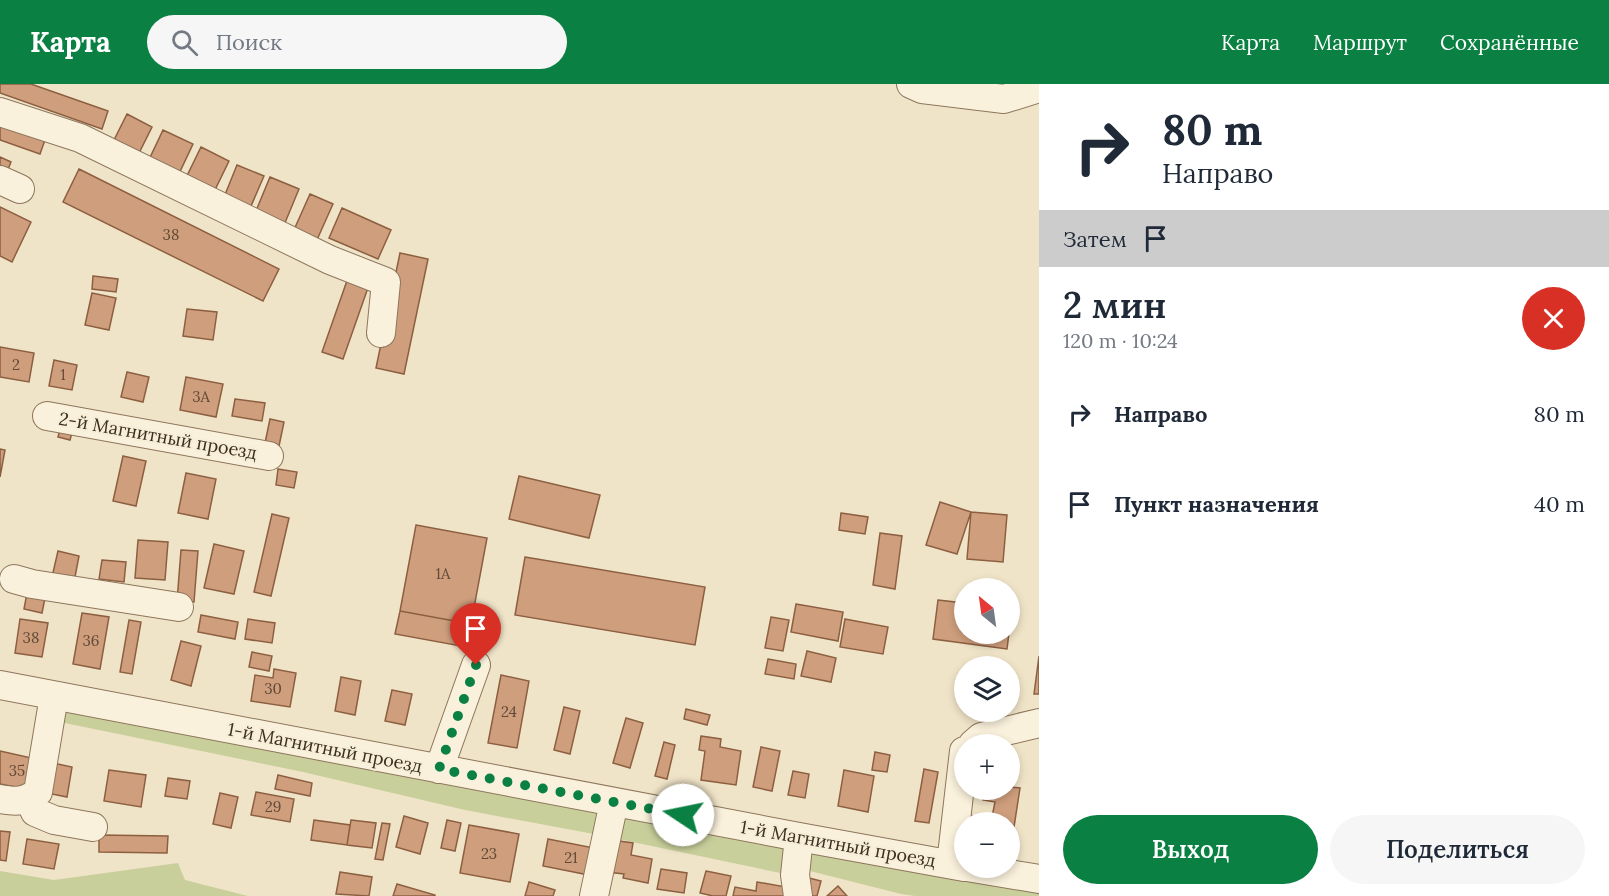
<!DOCTYPE html>
<html lang="ru">
<head>
<meta charset="utf-8">
<style>
  body { margin:0; font-family:Lora,serif; background:#f6f6f7; color:#1f2937; height:100vh; display:flex; flex-direction:column; font-size:22px; white-space:nowrap }
  * { box-sizing:border-box; margin:0 }
  p { font-size:20px; color:#747a83 }
  .icon { flex:none; width:33px; height:33px; fill:none; stroke:currentColor; stroke-width:2; stroke-linecap:round; stroke-linejoin:round }
  .map { position:relative; flex:1; overflow:hidden }
  .panel { display:flex; flex-direction:column; background:#fff; width:570px }
  .panel>* { flex:none }
  .top-card { background:#fff; color:#1f2937; overflow:hidden }
  .needle { width:39px; rotate:331deg }
  .fabs { position:absolute; left:954px; top:494px; display:grid; gap:12px }
  .fabs a { display:grid; place-items:center; width:66px; height:66px; border-radius:50%; background:#fff; box-shadow:0 3px 9px #0003; font-size:30px }
  .pin { position:absolute; display:grid; place-items:center; width:51px; height:51px; color:#fff; margin:-62px -26px; border-radius:50% 50% 50% 0; rotate:-45deg; box-shadow:0 0 6px #0007 }
  .pin .icon { rotate:45deg }
  .me { position:absolute; width:66px; margin:-33px; rotate:281deg; stroke-linejoin:round; filter:drop-shadow(0 0 4px #0008) }
  .turn { display:flex; align-items:center; gap:21px; height:126px; padding:0 24px; font-size:27px }
  .turn .icon { width:78px; height:78px; stroke-width:2.5 }
  .turn b { display:block; font-size:42px; line-height:51px }
  .then { display:flex; align-items:center; height:57px; padding:0 24px; background:#0003; gap:12px; font-size:22px }
  .round { display:grid; place-items:center; flex:none; width:63px; height:63px; border-radius:32px; background:#f6f6f7 }
  .summary { display:flex; align-items:center; justify-content:space-between; height:102px; padding:0 24px }
  h1 { font-size:36px; font-weight:600; line-height:45px }
  .button { display:flex; gap:12px; margin-top:auto; padding:12px 24px }
  .button a { flex:1; height:69px; border-radius:36px; background:#0b8043; color:#fff; font-size:24px; font-weight:600; line-height:69px; text-align:center }
  .button a+a { background:#f6f6f7; color:#1f2937 }
  ul { padding:0; list-style:none }
  li { display:flex; align-items:center; gap:18px; height:90px; padding:0 24px }
  li div { flex:1 }
  li b { display:block; font-size:22px }
  li em { font-style:normal }
  header { display:flex; align-items:center; gap:36px; box-sizing:border-box; height:84px; padding:0 30px; background:#0b8043; color:#fff }
  header strong { font-size:28px }
  nav { display:flex; gap:33px; margin-inline-start:auto; font-size:21px }
  .search { width:420px; height:54px; background:#f6f6f7; display:flex; align-items:center; gap:15px; box-sizing:border-box; padding:0 21px; border-radius:33px; color:#747a83; font-size:22px }
  main { display:flex; flex:1; min-height:0 }
  .map>svg:first-child { display:block }
  .green { fill:#c9cf9b }
  .building { fill:#cf9f7d; stroke:#8d5f41; stroke-width:1.5 }
  .lines { fill:none; stroke-linecap:round; stroke-linejoin:round }
  .minor-casing { stroke:#8d765c; stroke-width:30 }
  .minor { stroke:#faf1dc; stroke-width:28 }
  .route { stroke:#0b8043; stroke-width:10; stroke-dasharray:0 18 }
  .labels { text-anchor:middle; stroke-width:4.5; stroke-linejoin:round; paint-order:stroke }
  .number-label { font-size:15px; fill:#624a37 }
  .street-label { font-size:18px; fill:#3d2e20; stroke:#f7eed8 }
</style>
</head>
<body>
<header>
<strong>Карта</strong>
<div class="search"><svg class="icon" aria-label="search" viewBox="0 0 24 24"><circle cx="10" cy="10" r="6"/><path d="M15 15l6 6"/></svg>Поиск</div>
<nav><a>Карта</a><a>Маршрут</a><a>Сохранённые</a></nav>
</header>
<main>
<div class="map">
<svg width="1039" height="812" viewBox="0 0 1039 812">
  <rect width="100%" height="100%" fill="#f0e4c8"/>
  <!-- green -->
  <path class="green" d="M59,625L791,759L790,791L599,751L465,726L303,688L55,637Z
    M802,768L1039,802V812H915L901,810L810,787L799,792Z
    M178,779L185,796L248,812H0V787L54,796Z"/>
  <!-- building -->
  <path class="building" d="M0,0H31L108,27L102,45L0,9Z
    M127,30L152,43L134,79L109,66Z
    M0,37L46,53L40,70L0,56Z
    M163,46L193,60L176,96L146,82Z
    M201,63L229,77L211,114L183,100Z
    M0,73L11,78L7,88L0,85Z
    M237,81L264,92L248,129L222,118Z
    M79,85L279,185L263,217L63,118Z
    M270,93L299,105L282,146L253,134Z
    M310,110L333,120L316,158L293,148Z
    M0,123L31,138L12,178L0,172Z
    M342,124L391,146L378,175L329,154Z
    M400,169L428,175L404,290L376,284Z
    M349,191L370,198L343,275L322,268Z
    M93,192L118,195L116,208L92,205Z
    M92,209L116,214L109,246L85,241Z
    M187,225L217,228L213,256L183,252Z
    M0,263L34,269L29,298L0,293Z
    M54,276L77,281L72,306L49,302Z
    M127,288L149,293L143,318L121,313Z
    M186,293L223,300L216,333L180,326Z
    M235,315L265,319L262,337L232,332Z
    M270,335L284,338L279,362L265,359Z
    M61,342L73,345L70,356L58,353Z
    M0,365L5,366L0,393Z
    M123,372L146,377L136,422L113,417Z
    M278,385L297,388L294,404L276,401Z
    M186,389L216,395L208,435L178,429Z
    M519,392L600,411L589,454L509,435Z
    M940,418L971,428L957,470L926,461Z
    M971,428L1007,431L1003,478L967,475Z
    M841,429L868,433L865,450L839,446Z
    M272,430L289,434L271,512L254,508Z
    M416,441L487,454L471,540L400,527Z
    M880,449L902,452L895,505L873,501Z
    M138,456L168,458L165,496L135,494Z
    M214,460L244,467L234,510L204,504Z
    M181,466L198,467L194,518L177,517Z
    M58,467L79,472L74,498L52,493Z
    M525,473L705,503L695,561L515,531Z
    M102,476L126,478L124,498L99,495Z
    M27,509L45,514L42,529L24,525Z
    M938,516L964,519V549H1009L1007,565L933,555Z
    M796,520L843,528L838,557L791,548Z
    M400,527L471,540L466,563L395,550Z
    M82,529L109,533L100,585L73,580Z
    M201,531L238,538L235,555L198,548Z
    M771,533L789,536L783,567L765,564Z
    M20,535L48,539L42,573L15,569Z
    M248,535L275,539L272,559L245,555Z
    M845,535L888,543L883,570L840,563Z
    M129,536L141,538L132,590L120,588Z
    M181,557L201,562L191,602L171,596Z
    M807,567L836,574L831,598L801,592Z
    M252,568L272,572L269,587L249,583Z
    M1039,572V610H1034Z
    M768,575L796,580L794,595L765,590Z
    M274,585L296,589L290,623L251,617L255,591L273,594Z
    M501,591L529,597L517,664L488,659Z
    M341,593L361,597L355,631L335,627Z
    M392,606L412,610L405,641L385,637Z
    M564,623L580,627L570,670L554,666Z
    M686,625L710,631L707,641L684,635Z
    M626,634L643,639L630,684L613,679Z
    M701,652L721,655L720,663L741,667L736,701L701,696L705,667L699,666Z
    M664,658L675,661L667,695L655,692Z
    M761,663L780,667L772,707L753,703Z
    M0,667L36,675L30,706L0,700Z
    M875,668L890,671L887,688L872,686Z
    M53,679L72,683L67,713L47,709Z
    M924,685L938,688L929,739L915,737Z
    M109,686L146,691L141,723L104,717Z
    M844,686L874,692L868,728L838,722Z
    M793,687L809,690L805,714L788,711Z
    M278,691L312,699L310,712L275,705Z
    M168,694L190,697L187,715L165,712Z
    M1010,703L1020,704L1012,756H1010V738H991L995,718L983,716L985,705H1010Z
    M256,708L294,715L290,738L251,731Z
    M220,709L238,713L231,744L213,740Z
    M404,732L428,739L420,770L396,763Z
    M971,732L988,734L987,738H970Z
    M314,736L350,741L347,761L311,756Z
    M351,736L376,739L372,764L347,761Z
    M447,736L461,739L455,767L441,764Z
    M382,739L390,740L383,776L375,775Z
    M469,741L519,750L510,798L460,789Z
    M0,747L10,748L6,777L0,776Z
    M99,751L168,752L167,769L99,768Z
    M27,755L59,760L54,785L23,780Z
    M548,755L599,765L594,792L543,782Z
    M612,756L633,759L631,771L652,775L648,799L623,794L624,790L607,788Z
    M661,785L687,789L684,809L657,805Z
    M706,787L731,792L726,812H713L700,809Z
    M340,788L372,793L369,812L336,810Z
    M809,794L821,797L817,812H804Z
    M529,798L555,806L553,812H525Z
    M757,798L786,803L784,812H733L735,803L756,807Z
    M397,800L435,811V812H393Z
    M838,802L847,812H827Z"/>
  <g class="lines">
    <!-- minor casing -->
    <g class="minor-casing">
      <path id="minor" d="M911,0L922,5L1004,15L1039,4
        M0,28L80,54L330,176L386,198L381,249
        M0,96L20,105
        M47,332L269,372
        M14,495L32,500L179,523
        M0,601L799,753L964,783
        M973,660L981,653L1039,639
        M439,685L476,581
        M0,715C16,718 25,718 38,708L54,612
        M29,715L35,728L54,736L93,743
        M951,780L964,667
        M967,783L1039,795
        M594,812L614,718
        M798,812L795,791L799,753"/>
    </g>
    <!-- minor -->
    <use href="#minor" class="minor"/>
  </g>
  <g class="lines">
    <!-- route -->
    <path class="route" d="M476,581L439,685L683,731"/>
  </g>
  <g class="labels">
    <!-- number labels -->
    <g class="number-label">
      <text x="171" y="156">38</text>
      <text x="16" y="286">2</text>
      <text x="63" y="296">1</text>
      <text x="201" y="318">3А</text>
      <text x="443" y="495">1А</text>
      <text x="31" y="559">38</text>
      <text x="91" y="562">36</text>
      <text x="273" y="610">30</text>
      <text x="509" y="633">24</text>
      <text x="17" y="692">35</text>
      <text x="273" y="728">29</text>
      <text x="489" y="775">23</text>
      <text x="571" y="779">21</text>
    </g>
    <!-- street labels -->
    <g class="street-label">
      <text transform="translate(158 352) rotate(10)" y="6">2-й Магнитный проезд</text>
      <text transform="translate(325 664) rotate(11)" y="6">1-й Магнитный проезд</text>
      <text transform="translate(838 760) rotate(10)" y="6">1-й Магнитный проезд</text>
    </g>
  </g>
</svg>
<div class="fabs">
<a><svg class="needle" viewBox="-14 -14 28 28"><path d="M0-13l5 13h-10z" fill="#e53935"/><path d="M0 13l5-13h-10z" fill="#747a83"/></svg></a>
<a><svg class="icon" aria-label="layers" viewBox="0 0 24 24"><path d="M12 4l9 5-9 5-9-5zM3 14l9 5 9-5"/></svg></a>
<a>+</a>
<a>−</a>
</div>
<div class="pin" style="left:476px;top:581px;background:#d93025"><svg class="icon" aria-label="arrive" viewBox="0 0 24 24"><path d="M6 21V4h12l-3 4 3 4H6"/></svg></div>
<svg class="me" style="left:683px;top:731px" viewBox="-20 -20 40 40"><circle r="19" fill="#fff"/><path d="M0-13L10 11 0 6-10 11z" fill="#0b8043"/></svg>
</div>
<section class="panel">
<div class="top-card">
<div class="turn"><svg class="icon" aria-label="right" viewBox="0 0 24 24"><path d="M7 20v-9h11M14 6l5 5-5 5"/></svg><div><b>80 m</b>Направо</div></div>
<div class="then">Затем<svg class="icon" aria-label="arrive" viewBox="0 0 24 24"><path d="M6 21V4h12l-3 4 3 4H6"/></svg></div>
</div>
<div class="summary"><div><h1>2 мин</h1><p>120 m · 10:24</p></div><a class="round" style="background:#d93025;color:#fff"><svg class="icon" aria-label="close" viewBox="0 0 24 24"><path d="M6 6l12 12M18 6L6 18"/></svg></a></div>
<ul>
<li><svg class="icon" aria-label="right" viewBox="0 0 24 24"><path d="M7 20v-9h11M14 6l5 5-5 5"/></svg><div><b>Направо</b></div><em>80 m</em></li>
<li><svg class="icon" aria-label="arrive" viewBox="0 0 24 24"><path d="M6 21V4h12l-3 4 3 4H6"/></svg><div><b>Пункт назначения</b></div><em>40 m</em></li>
</ul>
<div class="button"><a>Выход</a><a>Поделиться</a></div>
</section>
</main>
</body>
</html>
